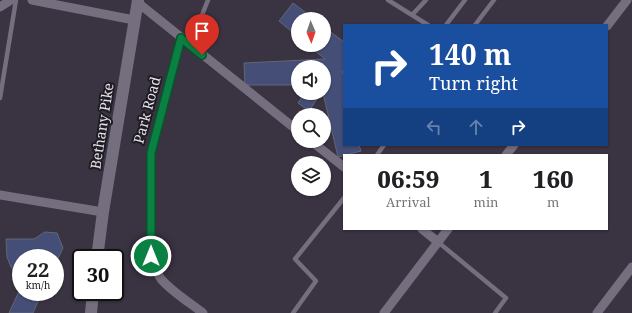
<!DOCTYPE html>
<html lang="en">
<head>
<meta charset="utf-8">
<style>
  body { margin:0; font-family:"Noto Serif",serif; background:#f2f2f2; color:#202124; height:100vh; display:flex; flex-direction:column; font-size:15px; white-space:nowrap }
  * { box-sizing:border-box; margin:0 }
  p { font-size:13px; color:#757577 }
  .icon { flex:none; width:22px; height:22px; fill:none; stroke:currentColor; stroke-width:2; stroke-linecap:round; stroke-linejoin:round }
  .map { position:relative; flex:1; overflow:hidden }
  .drawer { position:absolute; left:343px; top:154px; width:265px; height:76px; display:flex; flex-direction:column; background:#fff; border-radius:0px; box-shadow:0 1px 3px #0004 }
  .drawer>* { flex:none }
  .hud { position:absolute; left:343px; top:24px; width:265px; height:122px; border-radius:0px; box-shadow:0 1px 3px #0004; background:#1a4fa0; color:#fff; overflow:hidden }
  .needle { width:26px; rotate:178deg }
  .buttons { position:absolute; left:291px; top:12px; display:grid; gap:8px }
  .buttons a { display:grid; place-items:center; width:40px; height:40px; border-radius:50%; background:#fff; box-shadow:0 1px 3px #0004; font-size:20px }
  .speed { position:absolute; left:12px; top:249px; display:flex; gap:8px; font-size:20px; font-weight:700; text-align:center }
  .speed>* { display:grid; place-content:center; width:52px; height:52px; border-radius:50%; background:#fff; box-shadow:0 1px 3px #0004; line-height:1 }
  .speed small { font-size:10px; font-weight:400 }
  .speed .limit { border:2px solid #111; border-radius:6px; background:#fff; color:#111 }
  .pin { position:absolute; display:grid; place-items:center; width:34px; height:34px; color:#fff; margin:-41px -17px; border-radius:50% 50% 50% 0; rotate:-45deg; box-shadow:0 0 4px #0007 }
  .pin .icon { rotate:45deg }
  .me { position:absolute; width:44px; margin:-22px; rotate:0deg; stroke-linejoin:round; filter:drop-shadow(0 0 3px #0008) }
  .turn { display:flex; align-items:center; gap:14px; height:84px; padding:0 20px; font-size:18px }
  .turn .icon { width:52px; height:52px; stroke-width:2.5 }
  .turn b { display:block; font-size:28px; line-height:34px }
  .lanes { display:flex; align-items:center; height:38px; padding:0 20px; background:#0003; justify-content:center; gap:20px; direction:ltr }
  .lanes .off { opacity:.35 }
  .eta { display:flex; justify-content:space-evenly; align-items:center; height:68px; text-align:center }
  .eta b { font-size:24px; font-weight:800; line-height:28px }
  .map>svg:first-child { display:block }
  .building { fill:#454e76; stroke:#626677 }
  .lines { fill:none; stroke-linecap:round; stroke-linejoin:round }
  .lane { stroke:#756e7e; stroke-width:4.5 }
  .street { stroke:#756e7e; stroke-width:9 }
  .secondary { stroke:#756e7e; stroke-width:12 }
  .route-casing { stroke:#07532c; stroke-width:10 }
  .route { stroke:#0b8043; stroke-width:7 }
  .labels { text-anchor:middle; stroke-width:4; stroke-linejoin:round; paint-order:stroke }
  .street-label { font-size:14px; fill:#e6e2eb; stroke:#1f1c23 }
</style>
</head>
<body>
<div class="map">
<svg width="632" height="313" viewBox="0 0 632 313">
  <rect width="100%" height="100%" fill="#3a3341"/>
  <!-- building -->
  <path class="building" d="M293,3L314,19H298V37L279,21Z
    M324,27L344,42V72L342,71L344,77V145H359L361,151L338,157L323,93H324V67H298V85H245L244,63L325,59L308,45H324Z
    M305,93H321L309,111L298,103Z
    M45,232L57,233L63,248L55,265V258H21V280L11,267L7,257L6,239H34Z
    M21,287V292H42L33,313H9Z"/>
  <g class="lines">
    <!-- lane -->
    <path class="lane" d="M388,0L428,25
      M412,15L426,0
      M446,25L465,0
      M475,25L494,0
      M190,45L208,0
      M0,98L16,0
      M377,155L384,145
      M438,242L506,298L495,313
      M293,313L316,281L295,259L344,198"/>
    <!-- street -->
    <path class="street" d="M32,0L134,20
      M137,2L298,131
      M0,7L11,0
      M607,26L627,0
      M181,38L151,153V256C154,264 156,272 161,279C171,291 190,303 203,313
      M311,141L344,167
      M506,155L514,145
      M0,195L103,212
      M422,229L438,242
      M384,313L448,229
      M597,313L632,267"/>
    <!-- secondary -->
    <path class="secondary" d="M97,258L103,212L138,0
      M91,313L93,292"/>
  </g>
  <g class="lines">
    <!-- route casing -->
    <g class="route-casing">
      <path id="route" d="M151,256V153L181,38L202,55"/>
    </g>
    <!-- route -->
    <use href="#route" class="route"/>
  </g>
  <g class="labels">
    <!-- street labels -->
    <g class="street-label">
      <text transform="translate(147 110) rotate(-75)" y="5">Park Road</text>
      <text transform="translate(102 126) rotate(-81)" y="5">Bethany Pike</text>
    </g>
  </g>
</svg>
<div class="buttons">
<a><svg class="needle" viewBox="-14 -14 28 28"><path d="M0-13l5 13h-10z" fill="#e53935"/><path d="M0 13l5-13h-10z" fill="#757577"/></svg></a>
<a><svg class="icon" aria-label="sound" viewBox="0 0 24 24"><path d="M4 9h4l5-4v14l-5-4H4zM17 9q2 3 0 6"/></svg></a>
<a><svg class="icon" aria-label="search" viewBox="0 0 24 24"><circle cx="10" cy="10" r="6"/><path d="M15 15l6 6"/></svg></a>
<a><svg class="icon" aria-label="layers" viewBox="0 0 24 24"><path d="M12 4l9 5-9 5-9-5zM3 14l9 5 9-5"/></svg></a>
</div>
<div class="speed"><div>22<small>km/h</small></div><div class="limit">30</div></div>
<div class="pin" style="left:202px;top:55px;background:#d93025"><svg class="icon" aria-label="arrive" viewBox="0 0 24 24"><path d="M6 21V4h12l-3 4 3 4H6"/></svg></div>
<svg class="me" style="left:151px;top:256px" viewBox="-20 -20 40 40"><circle r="17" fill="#0b8043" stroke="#fff" stroke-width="3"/><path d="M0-11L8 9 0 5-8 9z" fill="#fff"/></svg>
<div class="hud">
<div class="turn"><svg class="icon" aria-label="right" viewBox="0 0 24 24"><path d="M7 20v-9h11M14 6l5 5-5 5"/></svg><div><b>140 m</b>Turn right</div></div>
<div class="lanes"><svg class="icon off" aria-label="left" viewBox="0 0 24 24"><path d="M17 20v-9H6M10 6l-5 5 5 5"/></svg><svg class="icon off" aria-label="ahead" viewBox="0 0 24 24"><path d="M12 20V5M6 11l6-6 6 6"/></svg><svg class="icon" aria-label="right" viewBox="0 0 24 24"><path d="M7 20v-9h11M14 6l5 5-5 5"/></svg></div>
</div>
<section class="drawer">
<div class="eta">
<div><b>06:59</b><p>Arrival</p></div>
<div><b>1</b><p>min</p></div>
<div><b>160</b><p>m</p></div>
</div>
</section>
</div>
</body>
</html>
